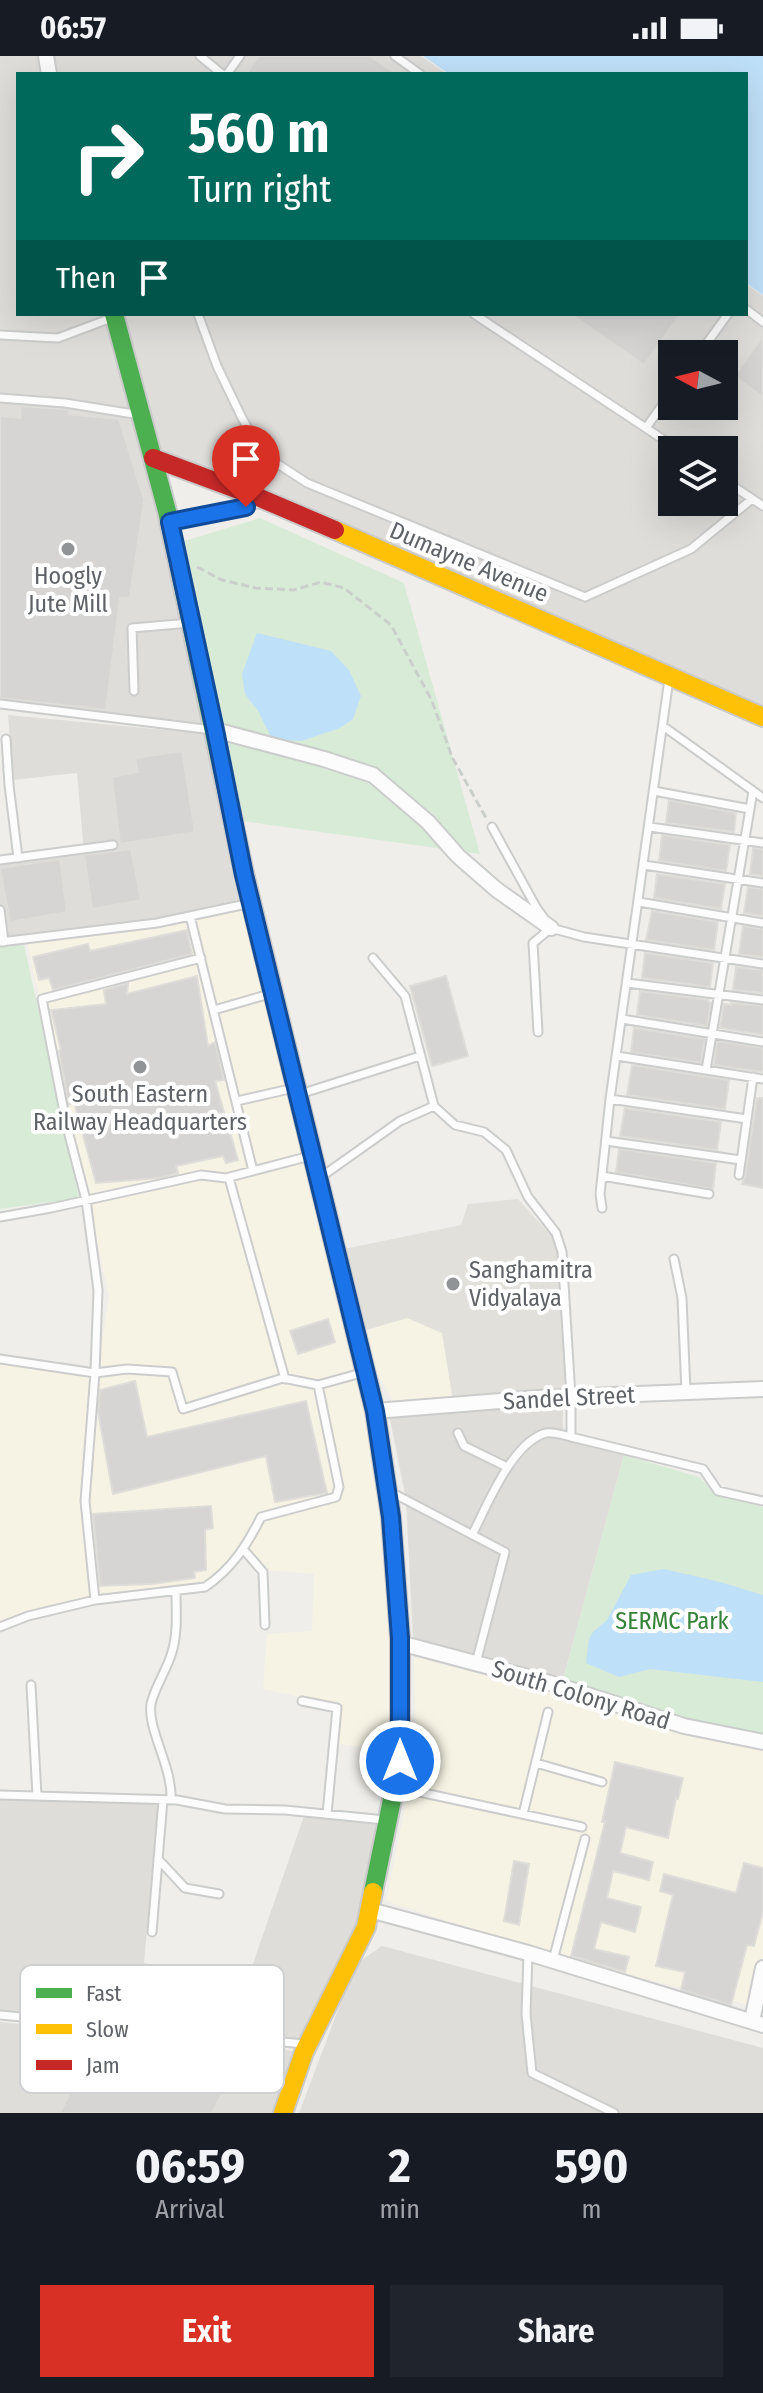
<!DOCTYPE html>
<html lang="en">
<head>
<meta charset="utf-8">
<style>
  body { margin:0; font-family:"Fira Sans Condensed",sans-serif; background:#20242c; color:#f1f3f6; height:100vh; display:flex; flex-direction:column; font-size:30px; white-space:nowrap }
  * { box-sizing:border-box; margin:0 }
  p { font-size:26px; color:#9ea1a6 }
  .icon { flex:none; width:44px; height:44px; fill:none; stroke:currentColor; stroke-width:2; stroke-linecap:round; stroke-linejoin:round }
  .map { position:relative; height:2057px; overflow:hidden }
  .panel { display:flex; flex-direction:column; background:#171b24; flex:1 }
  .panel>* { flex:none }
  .banner { position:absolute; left:16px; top:16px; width:732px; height:244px; border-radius:0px; box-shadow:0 8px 32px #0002; background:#00695c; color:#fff; overflow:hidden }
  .needle { width:52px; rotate:277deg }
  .controls { position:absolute; left:658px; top:284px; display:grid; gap:16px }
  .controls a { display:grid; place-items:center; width:80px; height:80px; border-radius:0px; background:#171b24; box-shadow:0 8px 32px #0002; font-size:40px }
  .pin { position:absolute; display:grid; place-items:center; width:68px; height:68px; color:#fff; margin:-82px -34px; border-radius:50% 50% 50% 0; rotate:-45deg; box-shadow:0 0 8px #0007 }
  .pin .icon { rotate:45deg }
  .me { position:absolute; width:88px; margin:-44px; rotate:0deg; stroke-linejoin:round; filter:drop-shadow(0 0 6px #0008) }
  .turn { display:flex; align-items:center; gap:28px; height:168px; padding:0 40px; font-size:36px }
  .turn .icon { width:104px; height:104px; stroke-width:2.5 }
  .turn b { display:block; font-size:56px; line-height:68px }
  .then { display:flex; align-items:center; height:76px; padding:0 40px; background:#0003; gap:16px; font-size:30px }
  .eta { display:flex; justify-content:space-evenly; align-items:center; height:136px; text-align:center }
  .eta b { font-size:48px; font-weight:700; line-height:56px }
  .button { display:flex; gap:16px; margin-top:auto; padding:16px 40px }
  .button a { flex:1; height:92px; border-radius:0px; background:#d93025; color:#fff; font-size:32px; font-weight:700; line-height:92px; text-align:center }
  .button a+a { background:#20242c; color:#f1f3f6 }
  .status { display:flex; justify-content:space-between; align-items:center; height:56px; padding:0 40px; background:#171b24; direction:ltr }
  .status svg { height:22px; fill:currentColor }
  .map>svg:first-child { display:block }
  .commercial { fill:#f7f3e4 }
  .industrial { fill:#dfddda; fill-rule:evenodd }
  .education { fill:#e2e0da }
  .green { fill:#d8ebd6 }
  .water { fill:#bfe0f9 }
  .building { fill:#d6d5d3; stroke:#deddd9; stroke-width:2 }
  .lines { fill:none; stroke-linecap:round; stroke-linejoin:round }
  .lane-casing { stroke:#cbcccc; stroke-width:11 }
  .street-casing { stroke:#cbcccc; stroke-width:18 }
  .fast-casing { stroke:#cacacb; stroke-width:22 }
  .slow-casing { stroke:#cacacb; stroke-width:22 }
  .jam-casing { stroke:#cacacb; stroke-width:22 }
  .path { stroke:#cacfcc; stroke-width:3; stroke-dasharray:8 4; stroke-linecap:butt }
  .lane { stroke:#fdfcfc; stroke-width:7 }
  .street { stroke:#fdfcfc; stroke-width:14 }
  .fast { stroke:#4caf50; stroke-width:18 }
  .slow { stroke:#ffc107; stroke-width:18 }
  .jam { stroke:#c62828; stroke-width:18 }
  .route-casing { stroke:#114b97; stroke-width:20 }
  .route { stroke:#1a73e8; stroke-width:14 }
  .poi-dot { fill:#919496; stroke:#fff; stroke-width:3 }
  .labels { text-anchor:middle; stroke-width:8; stroke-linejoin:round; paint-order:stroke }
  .street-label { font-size:24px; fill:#5f6368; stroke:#fff }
  .poi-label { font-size:24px; fill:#5f6368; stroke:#fff }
  .park-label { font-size:24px; fill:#348238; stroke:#fff }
  .key { fill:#fff; stroke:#cfd0d2; stroke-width:2 }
  .key-label { font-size:22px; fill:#5f6368 }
</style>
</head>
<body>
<div class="status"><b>06:57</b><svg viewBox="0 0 49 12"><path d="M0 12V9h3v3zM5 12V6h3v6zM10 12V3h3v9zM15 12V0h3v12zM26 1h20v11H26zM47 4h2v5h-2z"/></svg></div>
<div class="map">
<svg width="763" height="2057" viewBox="0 0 763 2057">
  <rect width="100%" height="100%" fill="#efeeea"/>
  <!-- commercial -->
  <path class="commercial" d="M247,851L307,1096L225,1119L203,1115L86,1141L27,888L157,872Z
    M311,1106L370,1356L396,1586L394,1695L338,1688V1649L263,1633L267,1578L312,1575L314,1518L267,1514L241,1491L217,1516L202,1527L106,1540L31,1554L0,1565V1307L90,1318L98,1312L109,1241L89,1148L199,1121L225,1127Z
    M408,1262L442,1277L453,1345L395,1348L371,1306L360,1276Z
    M414,1601L763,1690V1952L567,1904L386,1845L416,1697Z"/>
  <!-- industrial -->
  <path class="industrial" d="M0,0H40L44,18H18V258H110L57,279L0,275Z
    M50,0H421L447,18H54Z
    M746,228L763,240V656L155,398L116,258H746ZM672,298H724V350H672ZM672,394H724V446H672Z
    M111,267L138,362L207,675L0,653V279L64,284Z
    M8,659L208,678L245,843L156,862L0,882V806L84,796L77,717L13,724Z
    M563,1346V1384L624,1399L562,1627L413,1583L406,1444L389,1358Z
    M0,1744L158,1747L144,1907L247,1925L304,1760L383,1767L361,1871L303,1985L0,1954Z
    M382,1890L763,1992V2057H299L355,1909Z
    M0,1966L304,1996L277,2057H0Z"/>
  <!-- education -->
  <path class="education" d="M518,1143L556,1185L566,1335L453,1345L442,1277L407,1262L360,1276L339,1194L461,1169L468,1148Z"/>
  <!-- green -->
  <path class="green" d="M260,462L404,527L480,798L242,765L181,486Z
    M24,888L79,1142L0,1153V891Z
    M624,1399L699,1421L718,1439L763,1451V1681L686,1666L562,1627Z"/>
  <!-- water -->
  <path class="water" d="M423,0H763V239L746,227V18H449Z
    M257,577L331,595L349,614L361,640L353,663L340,672L301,685L272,683L258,655L245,638L242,618Z
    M664,1513L720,1526L763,1539V1626L650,1613L619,1621L586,1607L589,1583L593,1576L607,1564L631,1519Z"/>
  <!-- building -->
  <path class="building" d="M259,0H370L396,18H246Z
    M571,258H680L644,309Z
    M763,280V341L734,320Z
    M20,350L64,353L69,354V358L119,363L144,444L130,542H120L106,654L0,642V360L21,362Z
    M182,695L195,776L120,788L112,721L138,716L135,702Z
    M669,744L736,757L734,776L666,767Z
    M662,779L730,789L726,815L659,805Z
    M753,792L763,793V820L750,818Z
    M131,793L141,844L92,853L84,799Z
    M60,803L67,856L10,866L0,812Z
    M657,818L725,828L721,853L654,842Z
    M748,831L763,833V860L744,857Z
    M652,855L718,866L714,894L646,884Z
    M743,870L763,873V901L739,898Z
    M187,874L192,898L53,934L49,922L39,924L33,901L88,888L90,895Z
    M645,897L713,907L710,931L642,922Z
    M736,911L763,914V937L733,934Z
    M197,920L208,990L215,986L224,1024L215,1025L238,1104L226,1107L223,1100L176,1110L178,1117L159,1122L96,1127L74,1046L69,1049L59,995L61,994L51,954L106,948L104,934L128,927L127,938Z
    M446,920L468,1000L432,1010L410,930Z
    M640,935L708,944V946L711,947L707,970L637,959Z
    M731,947L763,950V979L720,972L724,948L731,949Z
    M634,972L705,983L701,1007L631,996Z
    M717,985L763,992V1016L714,1009Z
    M632,1009L729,1024L725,1053L627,1039Z
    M757,1042H763V1132L742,1128L745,1120Z
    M625,1052L721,1066L717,1094L620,1080Z
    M619,1093L716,1107L713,1133L616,1116Z
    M328,1263L335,1286L298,1298L290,1275Z
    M135,1325L147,1381L306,1345L327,1437L275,1446L266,1400L113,1438L98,1356L100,1334Z
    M211,1450L213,1472L205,1474L206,1514L194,1516L195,1522L152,1528L100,1530L93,1458Z
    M615,1706L683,1722L678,1743L676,1742L668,1782L626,1771L620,1797L653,1806L649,1824L613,1815L607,1842L641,1851L635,1876L601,1866L594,1893L629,1901L625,1916L571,1900L605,1766H602Z
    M514,1805L529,1808L519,1869L504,1865Z
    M744,1807L763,1812V1856L754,1890L747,1889L731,1949L681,1934L685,1916L656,1910L673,1839L660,1835L664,1818L736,1837Z
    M92,1993L210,2004L198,2027L222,2038L212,2057H60Z"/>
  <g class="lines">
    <!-- lane casing -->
    <g class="lane-casing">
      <path id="lane" d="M200,0L222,18
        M395,0L420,18
        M227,18L240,0
        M746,253L763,266
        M198,258L217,310L242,362L264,399L307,427L585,541L691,493L752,443
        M474,258L679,394
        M0,279L58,282L114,261
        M699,298L728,258
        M0,342L65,347L140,359
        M646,372L672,335
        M724,424L763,450
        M170,466L262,447
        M134,635L132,572L190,567
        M0,648L213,674
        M663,670L763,742
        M6,683L9,729L18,802
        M654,735L750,753
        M492,771L536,851L551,872L584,881L763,908
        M650,771L763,787
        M0,804L113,789
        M644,809L763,827
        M639,846L763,867
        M0,854L4,886
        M190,860L253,1115
        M0,886L157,867L251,847
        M201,902L42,943L67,1071L86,1144L98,1234L95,1317L127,1313L172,1316L183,1353L283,1322L318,1329L365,1316
        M373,902L405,940L434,1050L455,1069L484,1076L506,1094L528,1141L556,1177L562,1196L571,1340V1381L703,1413L718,1435L763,1445
        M627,927L763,944
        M214,954L273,937
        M622,963L763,986
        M538,976L533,887L551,872
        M617,1000L763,1023
        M706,1014L753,735
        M300,1038L420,1000
        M610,1043L747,1063
        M237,1045L294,1032
        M606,1085L741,1104
        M739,1119L753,1021
        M602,1120L709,1138
        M321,1121L400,1065L434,1050
        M229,1122L285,1323
        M602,1152L600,1138L610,1043L669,623
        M0,1161L51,1152L201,1119L226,1122L310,1100
        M674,1203L682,1242L686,1336
        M0,1303L95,1317L85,1445L95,1544
        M458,1377L464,1390L507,1411
        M389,1435L505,1496L476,1607
        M472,1479C487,1450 512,1386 546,1377C553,1376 563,1379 571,1381
        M243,1493L263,1516L265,1569
        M0,1571L28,1560L95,1544L205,1531C232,1513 247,1489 261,1461L336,1441L339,1431L318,1329
        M31,1629L37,1740
        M302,1645L337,1652L327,1758
        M536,1707L602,1726
        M396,1731L582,1771
        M0,1739L177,1744L225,1753L285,1754L385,1764
        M171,1744C173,1712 147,1673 151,1648C155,1630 167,1614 172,1596C178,1577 176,1555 176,1535
        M523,1758L548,1656
        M158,1803L185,1832L219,1838
        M152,1876L163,1744
        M528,1897L526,1958L532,2017L614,2057
        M553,1904L585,1783
        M0,1959L304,1988"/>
    </g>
    <!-- street casing -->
    <g class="street-casing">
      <path id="street" d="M46,0L49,18
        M215,674L324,703L373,719L428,766L458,800L497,834L551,872
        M375,1355L538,1342L763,1333
        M400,1587L550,1627L684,1670L763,1686
        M370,1854L528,1897L763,1969
        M752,1965L763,1912"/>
    </g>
    <!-- fast casing -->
    <g class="fast-casing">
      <path id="fast" d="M114,258L167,455L244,817
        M296,1031L375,1355L391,1461L400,1582V1705L373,1836"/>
    </g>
    <!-- slow casing -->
    <g class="slow-casing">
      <path id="slow" d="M335,474L763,661
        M283,2057L304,1996L366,1871L373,1836"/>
    </g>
    <!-- jam casing -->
    <g class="jam-casing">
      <path id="jam" d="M153,402L260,442L335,474
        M244,817L296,1031"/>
    </g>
    <!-- path -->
    <path class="path" d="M197,511L222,524L256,532L294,534L321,526L344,532L391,569L432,645L452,701L486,762"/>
    <!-- lane -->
    <use href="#lane" class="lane"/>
    <!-- street -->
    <use href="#street" class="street"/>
    <!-- fast -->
    <use href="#fast" class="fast"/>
    <!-- slow -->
    <use href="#slow" class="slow"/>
    <!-- jam -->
    <use href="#jam" class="jam"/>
  </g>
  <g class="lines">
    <!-- route casing -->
    <g class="route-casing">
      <path id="route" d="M246,451L170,466L215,674L244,819L375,1355L391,1461L400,1582V1705"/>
    </g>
    <!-- route -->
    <use href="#route" class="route"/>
  </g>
  <!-- markers -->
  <g class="poi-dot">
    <circle cx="68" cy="493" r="8"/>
    <circle cx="140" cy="1011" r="8"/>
    <circle cx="453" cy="1228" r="8"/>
  </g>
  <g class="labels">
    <!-- street labels -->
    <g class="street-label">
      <text transform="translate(469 506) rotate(23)" y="8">Dumayne Avenue</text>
      <text transform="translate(569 1342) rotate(-3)" y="8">Sandel Street</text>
      <text transform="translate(581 1639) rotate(17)" y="8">South Colony Road</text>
    </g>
    <!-- poi labels -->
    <g class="poi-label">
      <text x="68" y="528">Hoogly<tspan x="68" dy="28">Jute Mill</tspan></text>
      <text x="140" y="1046">South Eastern<tspan x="140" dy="28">Railway Headquarters</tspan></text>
      <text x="469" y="1222" text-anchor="start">Sanghamitra<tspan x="469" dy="28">Vidyalaya</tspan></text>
    </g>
    <!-- park labels -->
    <g class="park-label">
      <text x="672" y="1573">SERMC Park</text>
    </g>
  </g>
  <!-- legend -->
  <rect x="20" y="1909" width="264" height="128" rx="12" class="key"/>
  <rect x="36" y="1932" width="36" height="10" fill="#4caf50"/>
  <rect x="36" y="1968" width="36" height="10" fill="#ffc107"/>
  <rect x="36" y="2004" width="36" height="10" fill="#c62828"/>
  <g class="key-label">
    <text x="86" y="1945">Fast</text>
    <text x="86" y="1981">Slow</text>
    <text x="86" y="2017">Jam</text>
  </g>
</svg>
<div class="controls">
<a><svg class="needle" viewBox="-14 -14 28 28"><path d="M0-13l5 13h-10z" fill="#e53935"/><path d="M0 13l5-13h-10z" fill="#9ea1a6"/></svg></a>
<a><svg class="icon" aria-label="layers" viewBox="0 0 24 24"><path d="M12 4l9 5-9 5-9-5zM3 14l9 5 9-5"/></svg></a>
</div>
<div class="pin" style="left:246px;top:451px;background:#d93025"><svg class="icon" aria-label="arrive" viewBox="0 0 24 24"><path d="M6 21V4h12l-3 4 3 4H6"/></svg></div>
<svg class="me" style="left:400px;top:1705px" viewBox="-20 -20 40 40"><circle r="17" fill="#1a73e8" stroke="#fff" stroke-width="3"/><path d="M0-11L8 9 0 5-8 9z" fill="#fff"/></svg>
<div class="banner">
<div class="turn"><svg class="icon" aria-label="right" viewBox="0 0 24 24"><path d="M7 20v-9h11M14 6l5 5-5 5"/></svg><div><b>560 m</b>Turn right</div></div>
<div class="then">Then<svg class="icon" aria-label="arrive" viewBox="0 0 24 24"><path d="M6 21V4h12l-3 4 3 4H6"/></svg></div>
</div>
</div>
<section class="panel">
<div class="eta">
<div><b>06:59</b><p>Arrival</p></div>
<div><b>2</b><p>min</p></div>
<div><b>590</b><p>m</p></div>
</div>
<div class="button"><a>Exit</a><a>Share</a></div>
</section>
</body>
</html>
